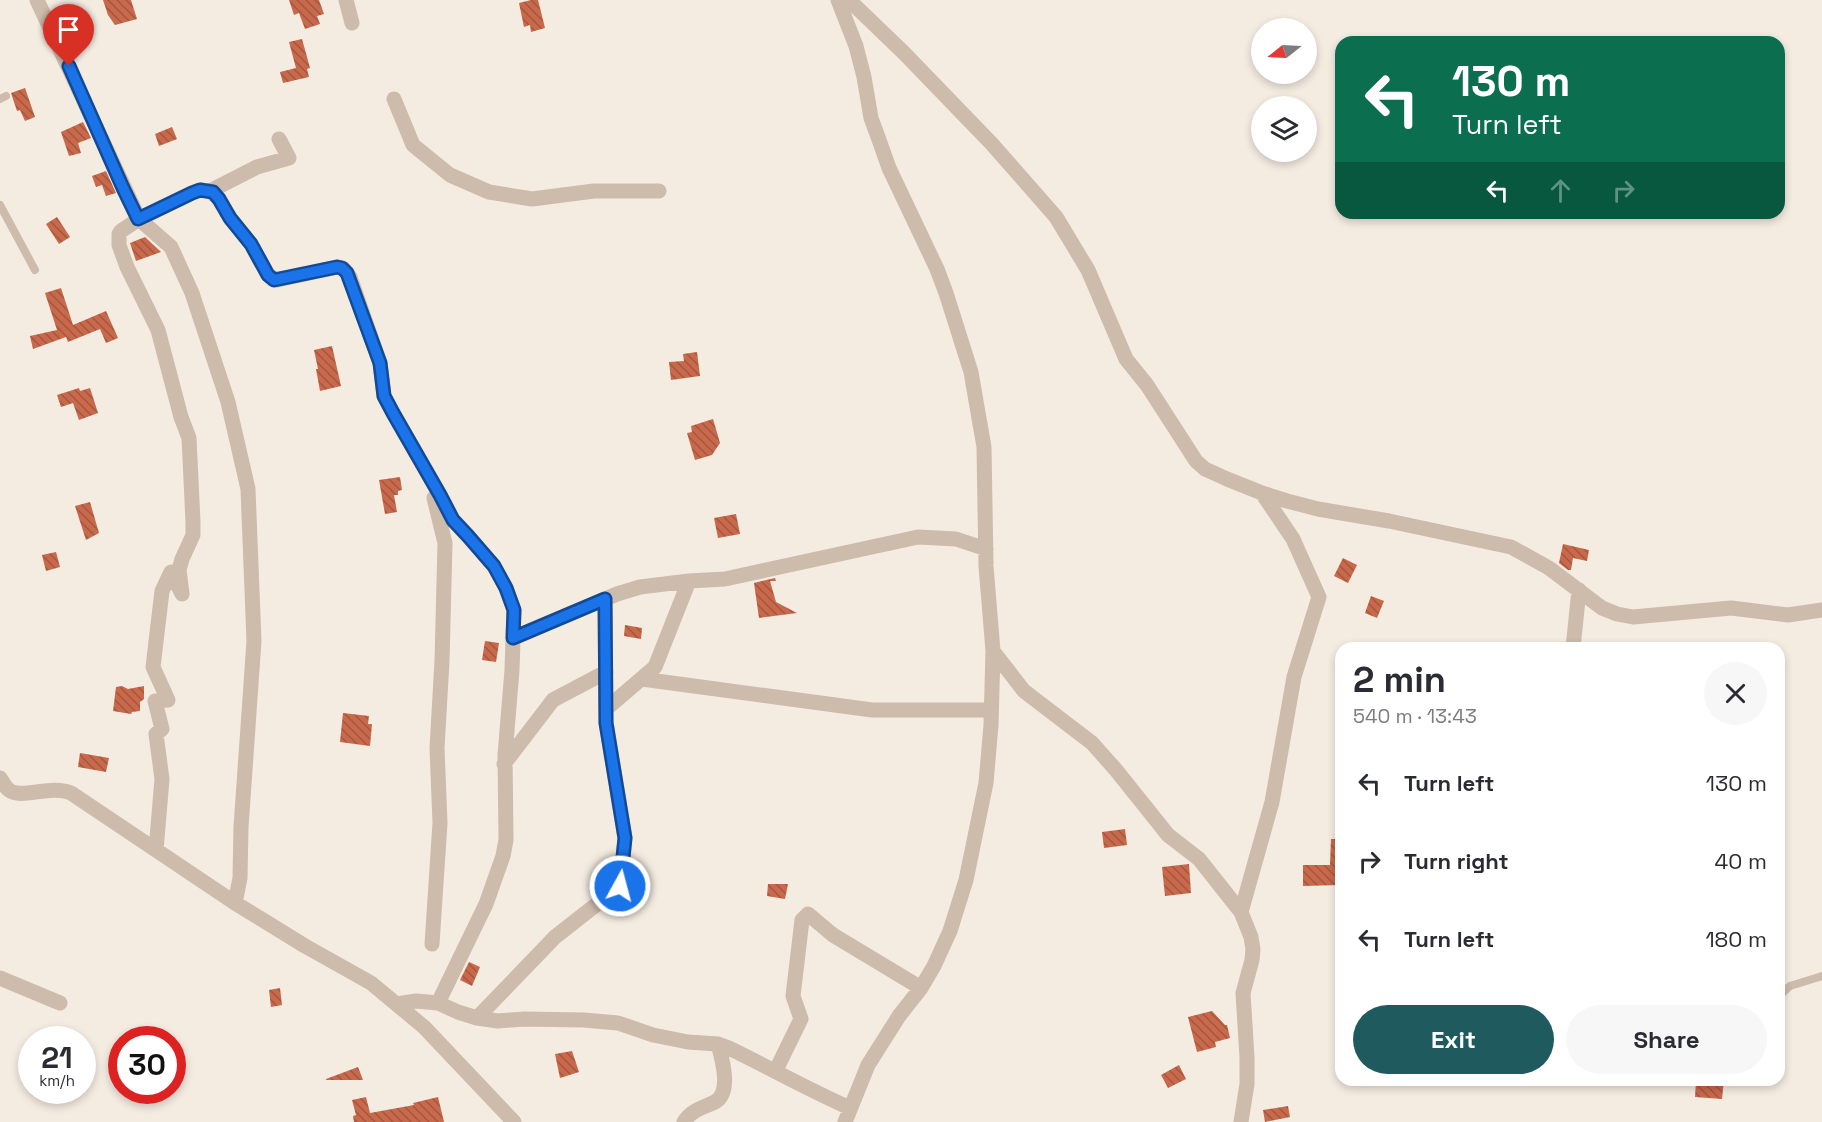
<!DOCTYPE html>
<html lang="en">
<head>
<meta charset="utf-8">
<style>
  body { margin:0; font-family:"Space Grotesk",sans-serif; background:#f7f7f7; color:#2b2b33; height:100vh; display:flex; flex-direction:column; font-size:22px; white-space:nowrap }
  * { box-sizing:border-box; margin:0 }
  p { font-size:20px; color:#7c7c81 }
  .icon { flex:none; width:33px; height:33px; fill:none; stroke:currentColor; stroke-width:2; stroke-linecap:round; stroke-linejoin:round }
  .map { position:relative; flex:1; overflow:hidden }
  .side { position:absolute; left:1335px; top:642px; width:450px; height:444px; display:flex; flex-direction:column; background:#fff; border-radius:18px; box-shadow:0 3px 9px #0003 }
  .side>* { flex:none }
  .banner { position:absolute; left:1335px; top:36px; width:450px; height:183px; border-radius:18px; box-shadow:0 3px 9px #0003; background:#0b6e4f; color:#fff; overflow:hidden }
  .needle { width:39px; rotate:252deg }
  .fabs { position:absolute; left:1251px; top:18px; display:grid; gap:12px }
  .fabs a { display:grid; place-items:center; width:66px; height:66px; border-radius:50%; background:#fff; box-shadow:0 3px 9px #0003; font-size:30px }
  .speed { position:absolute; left:18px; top:1026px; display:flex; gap:12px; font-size:30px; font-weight:700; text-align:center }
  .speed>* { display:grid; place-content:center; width:78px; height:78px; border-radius:50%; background:#fff; box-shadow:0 3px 9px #0003; line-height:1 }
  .speed small { font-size:15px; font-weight:400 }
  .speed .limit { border:9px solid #d22; background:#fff; color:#111 }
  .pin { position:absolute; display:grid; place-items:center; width:51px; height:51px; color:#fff; margin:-62px -26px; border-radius:50% 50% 50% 0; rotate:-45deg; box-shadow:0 0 6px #0007 }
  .pin .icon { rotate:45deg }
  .me { position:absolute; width:66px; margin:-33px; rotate:7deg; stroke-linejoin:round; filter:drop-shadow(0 0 4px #0008) }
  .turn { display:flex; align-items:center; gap:21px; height:126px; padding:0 18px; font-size:27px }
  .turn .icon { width:78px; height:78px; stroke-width:2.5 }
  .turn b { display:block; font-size:42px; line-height:51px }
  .lanes { display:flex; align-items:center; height:57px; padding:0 18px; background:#0003; justify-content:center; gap:30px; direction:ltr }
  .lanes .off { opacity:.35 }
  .round { display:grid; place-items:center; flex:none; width:63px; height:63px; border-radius:32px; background:#f7f7f7 }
  .overview { display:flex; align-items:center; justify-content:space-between; height:102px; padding:0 18px }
  h1 { font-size:36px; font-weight:800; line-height:45px }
  .action { display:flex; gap:12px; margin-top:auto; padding:12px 18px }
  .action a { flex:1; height:69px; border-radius:36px; background:#1f5a5e; color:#fff; font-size:24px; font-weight:800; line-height:69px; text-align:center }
  .action a+a { background:#f7f7f7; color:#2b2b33 }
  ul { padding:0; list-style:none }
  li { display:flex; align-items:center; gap:18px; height:78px; padding:0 18px }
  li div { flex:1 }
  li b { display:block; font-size:22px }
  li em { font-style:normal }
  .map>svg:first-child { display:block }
  .building { fill:url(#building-back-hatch) }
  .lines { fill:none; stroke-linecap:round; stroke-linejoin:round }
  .lane { stroke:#cdbbac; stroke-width:8 }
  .street { stroke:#cdbbac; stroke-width:15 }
  .route-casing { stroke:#114b97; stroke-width:15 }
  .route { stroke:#1a73e8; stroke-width:10 }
</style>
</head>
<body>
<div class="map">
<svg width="1822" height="1122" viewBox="0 0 1822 1122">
  <defs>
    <pattern id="building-back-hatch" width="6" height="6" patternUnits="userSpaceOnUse" patternTransform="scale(1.5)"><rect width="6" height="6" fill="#c8694b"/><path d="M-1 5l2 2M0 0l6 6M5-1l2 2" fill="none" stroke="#a4573f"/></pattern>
  </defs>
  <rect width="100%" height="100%" fill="#f4ebe1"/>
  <!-- building -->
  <path class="building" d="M103,0H131L137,19L115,25L108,15Z
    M289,0H319L324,14L317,16L320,24L305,29L299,13L294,15Z
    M531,0H538L545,28L531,32L530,25L524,27L519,3Z
    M302,39L310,68L307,69L309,77L283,83L280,72L296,68L289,42Z
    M25,88L35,117L25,121L20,110L17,111L11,93Z
    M83,122L91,138L78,143L81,153L69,156L61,132Z
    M172,127L177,139L159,146L155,134Z
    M106,171L116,193L106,196L102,185L96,187L92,176Z
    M57,217L70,237L59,244L46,224Z
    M145,237L161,252L136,261L130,243Z
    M61,288L73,325L106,311L118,338L106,343L100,329L68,342L66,337L33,349L30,336L57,330L45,293Z
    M332,346L341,386L320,391L316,369H318L314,350Z
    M697,352L700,376L671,380L669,362L684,361L683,354Z
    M79,388L80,391L90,388L98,413L79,420L73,403L61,407L57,395Z
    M713,419L720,443L712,455L695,460L687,433L692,432L691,426Z
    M400,477L402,490L398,491V495H394L397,512L385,514L379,480Z
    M90,502L99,533L86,540L75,506Z
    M736,514L740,534L718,538L714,518Z
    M1563,544L1589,550L1587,561L1573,558L1571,570H1568L1559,563Z
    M56,552L60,567L46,571L42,555Z
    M1343,558L1357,565L1348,583L1334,576Z
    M775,578L776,581H770L776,602L797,613L759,618L754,583Z
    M1371,596L1384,601L1377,618L1365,613Z
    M625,625L642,628L641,639L624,636Z
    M485,641L499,643L496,662L482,660Z
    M122,686L128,689L144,686V699L140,702V711L132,712L131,714L113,711L116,687Z
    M343,713L369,716L368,724H372L370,746L340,742Z
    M80,753L109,758L106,772L78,767Z
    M1125,829L1127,845L1104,848L1102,832Z
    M1331,839H1341V885L1303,886V865H1330Z
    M1189,864L1191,893L1165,896L1162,867Z
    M768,884H788L785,899L767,896Z
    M469,962L480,967L472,986L460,980Z
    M280,988L282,1005L271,1007L269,990Z
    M1212,1011L1225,1025H1227L1230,1038L1215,1042L1216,1047L1197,1052L1188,1017Z
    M572,1051L579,1072L560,1078L555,1054Z
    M1179,1065L1186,1079L1168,1088L1161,1075Z
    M358,1067L363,1080H326V1079Z
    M1696,1080H1724L1722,1099L1695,1097Z
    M366,1097L370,1113L414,1105L413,1103L438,1097L444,1122H354L353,1116L356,1115L352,1100Z
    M1288,1106L1290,1117L1265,1122L1263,1110Z"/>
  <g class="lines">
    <!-- lane -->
    <path class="lane" d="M0,99L6,96
      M0,205L35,270
      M1779,996L1790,986L1822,976"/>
    <!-- street -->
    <path class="street" d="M37,0L139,219L171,247L192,293L228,402L248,489L254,641L241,827L240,878L235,903
      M346,0L352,23
      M838,0L856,46L864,77L871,118L878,137L889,168L937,269L946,293L971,372L984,447L986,566L993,651L991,725L986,783L966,880L950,931L934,966L921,988L899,1016L868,1065L845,1122
      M849,0L904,53L991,143L1056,217L1088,270L1126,359L1147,385L1196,461L1205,469L1227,479L1262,493L1287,501L1318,509L1389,521L1511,547L1549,568L1602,608L1617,614L1633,617L1731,608L1788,615L1822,610
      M394,99L413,145L450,175L489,192L532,199L594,191H659
      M210,191L257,167L289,158L279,139
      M513,638L617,594L640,587L689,581L725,579L918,537L956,539L986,549
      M1573,648L1579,590
      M993,651L1024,691L1092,743L1116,770L1168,835L1199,859L1241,912L1251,937L1253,949L1252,960L1243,993L1247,1057V1084L1241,1122
      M642,679L872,710H991
      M606,709L655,667L689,581
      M504,764L553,700L606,672
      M0,778C3,782 5,787 9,790C21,800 51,784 71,793L235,903L305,946L371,983L424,1027L514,1122
      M156,850L162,779L156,734L162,729L155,701L168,700L153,667L162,591L171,572L182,594L179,570L182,559L193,535V522L189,438L181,417L158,330L127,267L119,245V234L121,231L139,219L192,193L200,190L210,191L219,199L230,218L251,244L268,275L277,280L337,267L344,269L350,277L380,363L384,396L393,413L440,495L453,520L468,536L494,566L506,588L514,610L512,670L505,755L506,840L503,856L486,904L438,1003
      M1241,912L1272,802L1294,677L1319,597L1293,539L1262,493
      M432,944L440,823L437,748L442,661L445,543L434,498
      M0,978L60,1003
      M397,1004L416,1001L438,1003L458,1012L477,1018L498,1021L524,1019L584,1020L618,1023L653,1035L688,1042L718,1044L729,1048C770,1068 809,1090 850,1108
      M477,1018L555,937L620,886L625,838L606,722L605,599
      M776,1070L801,1019L793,996L802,920L808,914L833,935L921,988
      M684,1122C691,1110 703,1108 715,1102C732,1092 722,1059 718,1044"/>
  </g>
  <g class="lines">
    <!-- route casing -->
    <g class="route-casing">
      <path id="route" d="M69,66L123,188L138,219L192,193L200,190L213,192L219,199L230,218L251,244L268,275L274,280L279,279L337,267L342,268L347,273L380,363L384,396L393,413L440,495L453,520L468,536L494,566L506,588L514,610L513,638L605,599L606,723L625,838L620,886"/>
    </g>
    <!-- route -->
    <use href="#route" class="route"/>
  </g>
</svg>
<div class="fabs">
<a><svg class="needle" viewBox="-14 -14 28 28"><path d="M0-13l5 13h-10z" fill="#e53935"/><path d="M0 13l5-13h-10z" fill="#7c7c81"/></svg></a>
<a><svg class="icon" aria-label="layers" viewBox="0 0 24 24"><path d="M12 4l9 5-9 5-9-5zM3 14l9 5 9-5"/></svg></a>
</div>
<div class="speed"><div>21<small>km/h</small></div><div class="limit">30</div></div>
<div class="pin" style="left:69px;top:66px;background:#d93025"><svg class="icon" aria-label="arrive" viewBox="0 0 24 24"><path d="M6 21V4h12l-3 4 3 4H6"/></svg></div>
<svg class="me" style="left:620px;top:886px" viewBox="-20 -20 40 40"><circle r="17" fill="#1a73e8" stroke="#fff" stroke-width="3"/><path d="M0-11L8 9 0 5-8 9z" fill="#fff"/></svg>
<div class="banner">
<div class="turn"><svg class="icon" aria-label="left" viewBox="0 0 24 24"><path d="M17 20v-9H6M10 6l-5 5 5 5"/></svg><div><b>130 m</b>Turn left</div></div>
<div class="lanes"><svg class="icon" aria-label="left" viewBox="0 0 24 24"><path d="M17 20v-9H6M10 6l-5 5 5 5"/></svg><svg class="icon off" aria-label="ahead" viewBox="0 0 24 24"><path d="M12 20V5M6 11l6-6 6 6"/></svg><svg class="icon off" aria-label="right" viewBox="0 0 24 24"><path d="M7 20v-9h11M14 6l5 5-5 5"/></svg></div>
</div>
<section class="side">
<div class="overview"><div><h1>2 min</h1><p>540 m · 13:43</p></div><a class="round"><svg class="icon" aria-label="close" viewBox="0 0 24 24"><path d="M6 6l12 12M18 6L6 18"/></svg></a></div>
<ul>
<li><svg class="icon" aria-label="left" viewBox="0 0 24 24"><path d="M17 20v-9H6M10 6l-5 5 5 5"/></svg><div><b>Turn left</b></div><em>130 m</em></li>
<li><svg class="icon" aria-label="right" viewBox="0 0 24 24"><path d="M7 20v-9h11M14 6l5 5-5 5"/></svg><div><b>Turn right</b></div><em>40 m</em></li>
<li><svg class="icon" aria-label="left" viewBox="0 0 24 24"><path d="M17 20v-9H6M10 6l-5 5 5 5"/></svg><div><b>Turn left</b></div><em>180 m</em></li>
</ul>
<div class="action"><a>Exit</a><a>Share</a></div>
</section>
</div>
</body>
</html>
